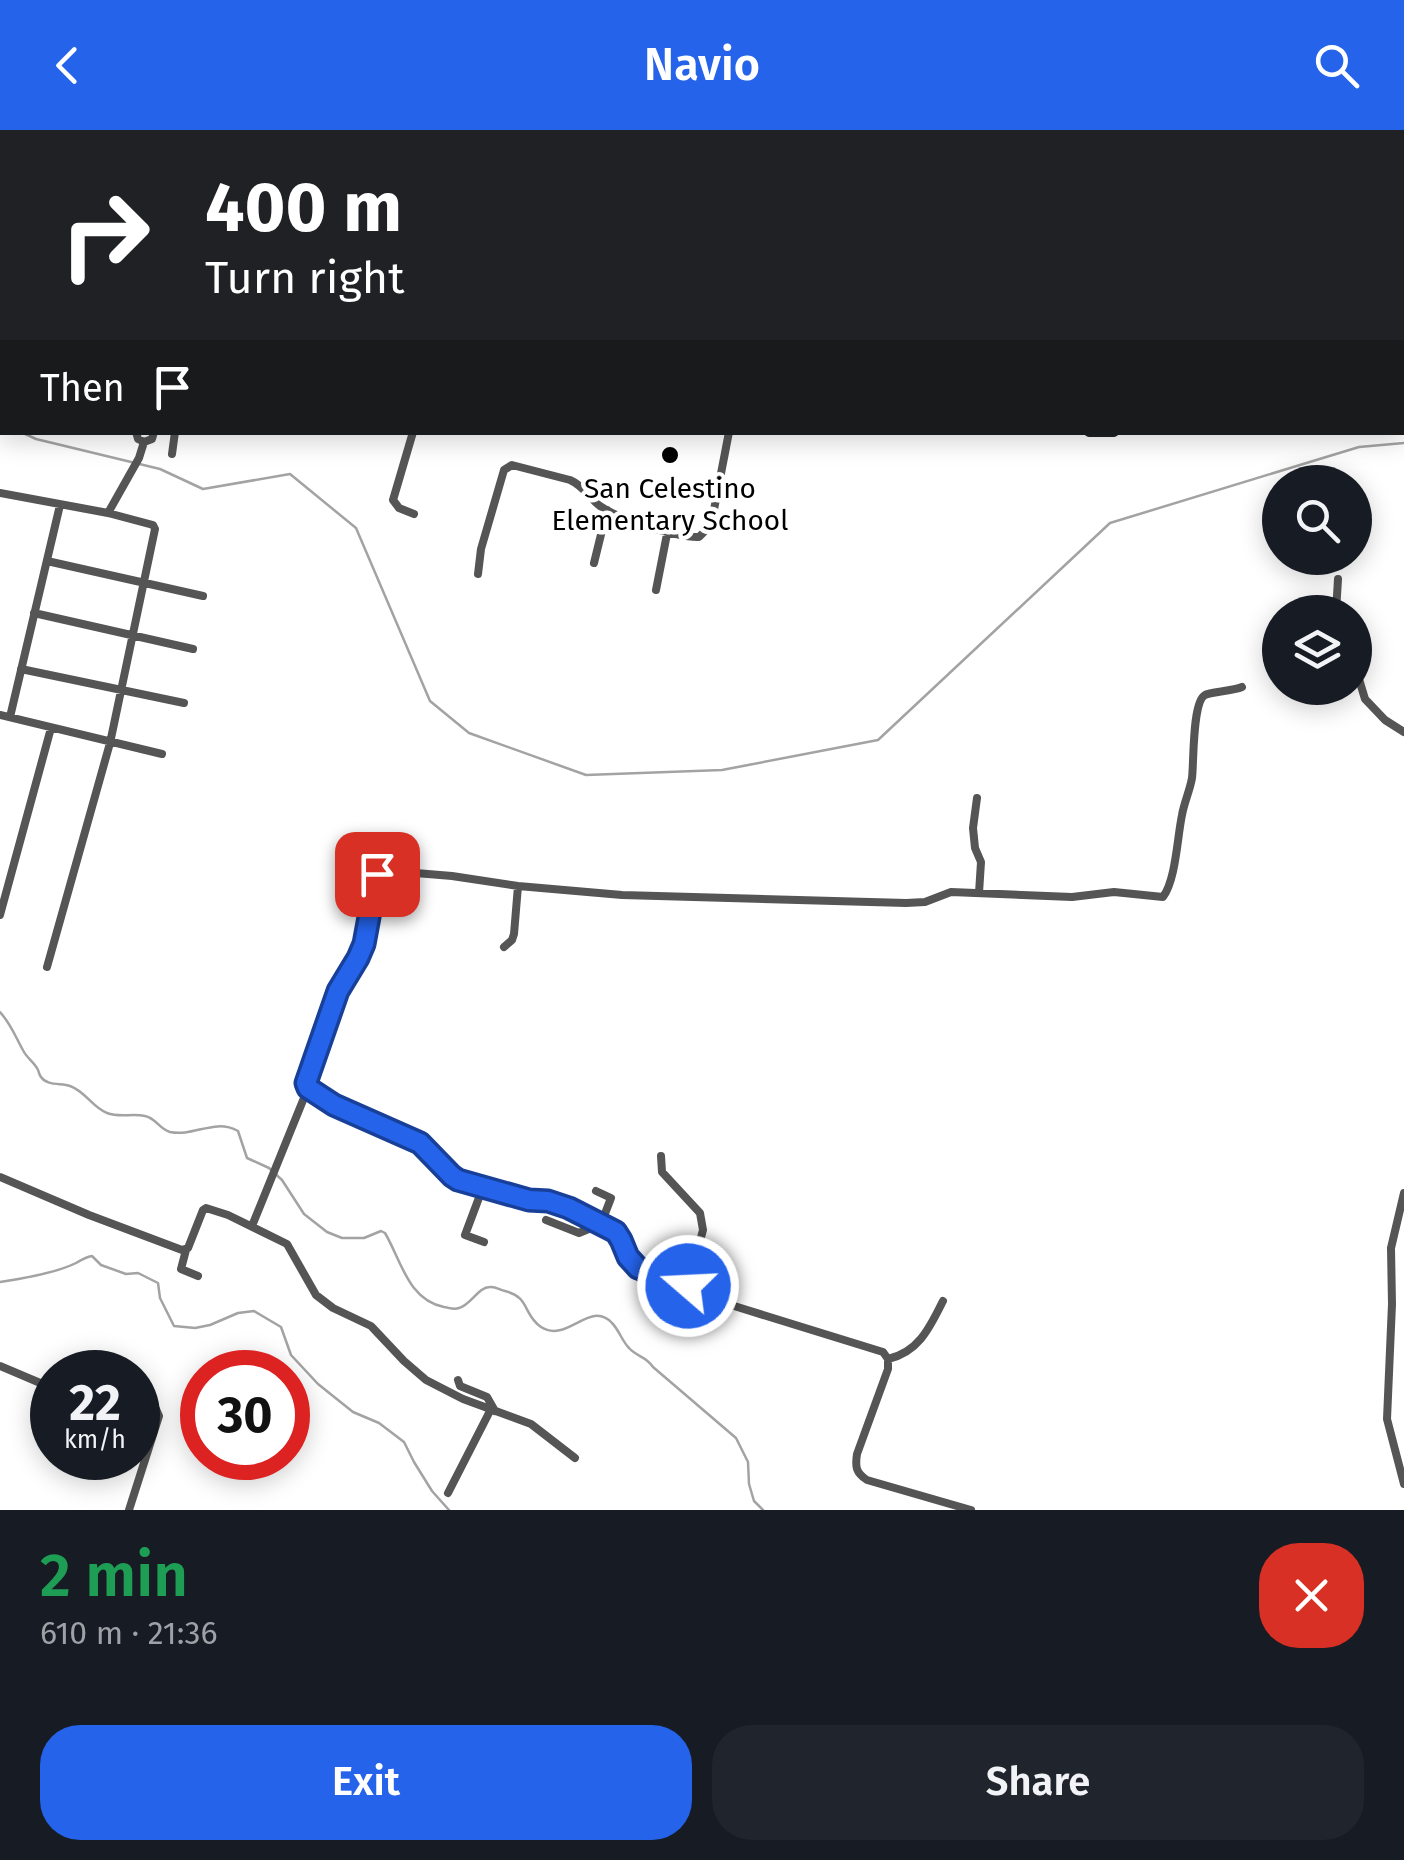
<!DOCTYPE html>
<html lang="en">
<head>
<meta charset="utf-8">
<style>
  body { margin:0; font-family:"Fira Sans",sans-serif; background:#20242c; color:#f1f3f6; height:100vh; display:flex; flex-direction:column; font-size:38px; white-space:nowrap }
  * { box-sizing:border-box; margin:0 }
  p { font-size:32px; color:#9ea1a6 }
  .icon { flex:none; width:55px; height:55px; fill:none; stroke:currentColor; stroke-width:2; stroke-linecap:round; stroke-linejoin:round }
  .map { position:relative; height:1380px; overflow:hidden }
  .side { display:flex; flex-direction:column; background:#171b24; flex:1 }
  .side>* { flex:none }
  .guide { position:absolute; left:0px; top:0px; width:1405px; height:305px; box-shadow:0 5px 25px #0003; background:#202124; color:#fff; overflow:hidden }
  .buttons { position:absolute; left:1262px; top:335px; display:grid; gap:20px }
  .buttons a { display:grid; place-items:center; width:110px; height:110px; border-radius:50%; background:#171b24; box-shadow:0 5px 25px #0003; font-size:50px }
  .speed { position:absolute; left:30px; top:1220px; display:flex; gap:20px; font-size:50px; font-weight:700; text-align:center }
  .speed>* { display:grid; place-content:center; width:130px; height:130px; border-radius:50%; background:#171b24; box-shadow:0 5px 25px #0003; line-height:1 }
  .speed small { font-size:25px; font-weight:400 }
  .speed .limit { border:15px solid #d22; background:#fff; color:#111 }
  .pin { position:absolute; display:grid; place-items:center; width:85px; height:85px; color:#fff; margin:-42px; border-radius:20px; box-shadow:0 5px 15px #0006 }
  .me { position:absolute; width:110px; margin:-55px; rotate:289deg; stroke-linejoin:round; filter:drop-shadow(0 0 8px #0008) }
  .turn { display:flex; align-items:center; gap:35px; height:210px; padding:0 40px; font-size:45px }
  .turn .icon { width:130px; height:130px; stroke-width:2.5 }
  .turn b { display:block; font-size:70px; line-height:85px }
  .then { display:flex; align-items:center; height:95px; padding:0 40px; background:#0003; gap:20px; font-size:38px }
  .round { display:grid; place-items:center; flex:none; width:105px; height:105px; border-radius:40px; background:#20242c }
  .headline { display:flex; align-items:center; justify-content:space-between; height:170px; padding:0 40px }
  h1 { font-size:60px; font-weight:600; line-height:75px; color:#1e9e55 }
  .button { display:flex; gap:20px; margin-top:auto; padding:20px 40px }
  .button a { flex:1; height:115px; border-radius:40px; background:#2563eb; color:#fff; font-size:40px; font-weight:600; line-height:115px; text-align:center }
  .button a+a { background:#20242c; color:#f1f3f6 }
  header { display:flex; justify-content:space-between; align-items:center; height:130px; padding:0 40px; background:#2563eb; color:#fff; font-size:45px; font-weight:600 }
  .map>svg:first-child { display:block }
  .lines { fill:none; stroke-linecap:round; stroke-linejoin:round }
  .stream { stroke:#a3a3a3; stroke-width:2.5 }
  .minor { stroke:#555; stroke-width:8 }
  .tertiary { stroke:#555; stroke-width:9 }
  .secondary { stroke:#222; stroke-width:10 }
  .route-casing { stroke:#184099; stroke-width:25 }
  .route { stroke:#2563eb; stroke-width:18 }
  .poi-dot { fill:#000; stroke:#fff; stroke-width:4 }
  .labels { text-anchor:middle; stroke-width:9; stroke-linejoin:round; paint-order:stroke }
  .poi-label { font-size:28px; fill:#000; stroke:#fff }
</style>
</head>
<body>
<header><svg class="icon" aria-label="back" viewBox="0 0 24 24"><path d="M15 5l-7 7 7 7"/></svg>Navio<svg class="icon" aria-label="search" viewBox="0 0 24 24"><circle cx="10" cy="10" r="6"/><path d="M15 15l6 6"/></svg></header>
<div class="map">
<svg width="1404" height="1380" viewBox="0 0 1404 1380">
  <rect width="100%" height="100%" fill="#fff"/>
  <g class="lines">
    <!-- stream -->
    <path class="stream" d="M0,293L2,294
      M21,302L36,309L160,339L203,359L290,344L356,398L430,571L469,603L586,645L722,640L878,610L1110,393L1359,317L1404,313
      M0,882C11,894 16,908 24,922C28,929 35,933 38,940C39,942 39,945 41,947C47,956 61,953 70,956C85,961 93,978 107,983C120,988 132,983 145,986C156,988 159,999 170,1002C194,1007 214,988 238,1001L247,1028L269,1038L282,1050L304,1084L327,1102L342,1108H364L381,1101L385,1103C401,1130 408,1170 444,1177C450,1178 454,1180 459,1178C471,1175 478,1157 490,1157C495,1156 500,1160 505,1161C530,1167 523,1185 541,1197C567,1214 590,1169 612,1193C619,1200 622,1211 629,1218C637,1227 646,1226 653,1237L736,1308L748,1332L749,1354L754,1371L763,1380
      M0,1152C20,1149 58,1142 76,1133C81,1130 86,1127 92,1126L101,1135L126,1144L138,1143L158,1153L160,1168L174,1196L195,1198L210,1195L238,1183L254,1181L281,1197L291,1225L318,1254L353,1282L379,1293L404,1312L414,1332L432,1361L449,1380"/>
    <!-- minor -->
    <path class="minor" d="M1402,172H1404
      M136,302L138,309L144,312L152,309L154,302
      M413,302L393,370L399,378L414,384
      M172,324L175,302
      M0,363L108,383L153,395L155,399L110,613L47,837
      M108,383L139,328L144,312
      M47,431L203,466
      M594,433L607,380
      M478,444L481,419L504,340L512,335L570,350C584,356 589,368 600,376C618,389 678,408 699,407L708,398L712,390L729,302
      M656,460L667,404
      M1336,482L1338,449
      M34,483L193,519
      M1355,536L1365,569L1385,590L1404,602
      M21,539L184,573
      M0,585L162,624
      M10,587L60,375
      M977,668L973,698L975,718L981,732L979,763
      M0,785L51,598
      M504,817L512,810L514,804L518,756
      M308,958L334,975L421,1013L452,1046L459,1050L529,1070L548,1071L569,1078L615,1103L621,1110L628,1127L638,1138L681,1153L731,1175L883,1222L888,1229V1239L857,1324C855,1337 856,1343 867,1350L971,1380
      M661,1026L662,1042L700,1083L703,1100L688,1156
      M0,1047L89,1085L182,1120L188,1118L203,1080L206,1078L228,1085L287,1114L316,1165L333,1178L371,1196L404,1231L426,1250L463,1269L531,1294L575,1328
      M483,1057L465,1105L484,1112
      M1404,1063L1391,1118L1392,1174L1387,1289L1404,1354
      M546,1090L579,1103L601,1094L611,1068L596,1061
      M252,1096L308,958L306,953L338,861L364,814L379,740L452,746L518,756L622,765L906,773L925,772L951,762L1072,767L1114,762L1163,767C1176,749 1177,709 1182,685C1184,673 1190,660 1192,648C1194,633 1192,572 1205,565C1210,562 1233,561 1242,557
      M186,1120L181,1139L198,1146
      M888,1229C919,1222 930,1197 943,1171
      M0,1236L52,1258
      M458,1250L460,1256L487,1267L495,1281
      M448,1363L491,1279
      M129,1380L159,1286L156,1279L138,1273"/>
    <!-- tertiary -->
    <path class="tertiary" d="M642,0L647,2"/>
    <!-- secondary -->
    <path class="secondary" d="M0,152L2,153
      M1402,248H1404
      M1089,302H1114"/>
  </g>
  <g class="lines">
    <!-- route casing -->
    <g class="route-casing">
      <path id="route" d="M377,744L364,814L358,828L338,861L306,953L308,958L334,975L420,1013L452,1046L458,1050L529,1070L548,1071L569,1078L616,1102L621,1110L628,1127L638,1138L688,1156"/>
    </g>
    <!-- route -->
    <use href="#route" class="route"/>
  </g>
  <!-- markers -->
  <circle class="poi-dot" cx="670" cy="325" r="10"/>
  <g class="labels">
    <!-- poi labels -->
    <g class="poi-label">
      <text x="670" y="368">San Celestino<tspan x="670" dy="32">Elementary School</tspan></text>
    </g>
  </g>
</svg>
<div class="buttons">
<a><svg class="icon" aria-label="search" viewBox="0 0 24 24"><circle cx="10" cy="10" r="6"/><path d="M15 15l6 6"/></svg></a>
<a><svg class="icon" aria-label="layers" viewBox="0 0 24 24"><path d="M12 4l9 5-9 5-9-5zM3 14l9 5 9-5"/></svg></a>
</div>
<div class="speed"><div>22<small>km/h</small></div><div class="limit">30</div></div>
<div class="pin" style="left:377px;top:744px;background:#d93025"><svg class="icon" aria-label="arrive" viewBox="0 0 24 24"><path d="M6 21V4h12l-3 4 3 4H6"/></svg></div>
<svg class="me" style="left:688px;top:1156px" viewBox="-20 -20 40 40"><circle r="17" fill="#2563eb" stroke="#fff" stroke-width="3"/><path d="M0-11L8 9 0 5-8 9z" fill="#fff"/></svg>
<div class="guide">
<div class="turn"><svg class="icon" aria-label="right" viewBox="0 0 24 24"><path d="M7 20v-9h11M14 6l5 5-5 5"/></svg><div><b>400 m</b>Turn right</div></div>
<div class="then">Then<svg class="icon" aria-label="arrive" viewBox="0 0 24 24"><path d="M6 21V4h12l-3 4 3 4H6"/></svg></div>
</div>
</div>
<section class="side">
<div class="headline"><div><h1>2 min</h1><p>610 m · 21:36</p></div><a class="round" style="background:#d93025;color:#fff"><svg class="icon" aria-label="close" viewBox="0 0 24 24"><path d="M6 6l12 12M18 6L6 18"/></svg></a></div>
<div class="button"><a>Exit</a><a>Share</a></div>
</section>
</body>
</html>
